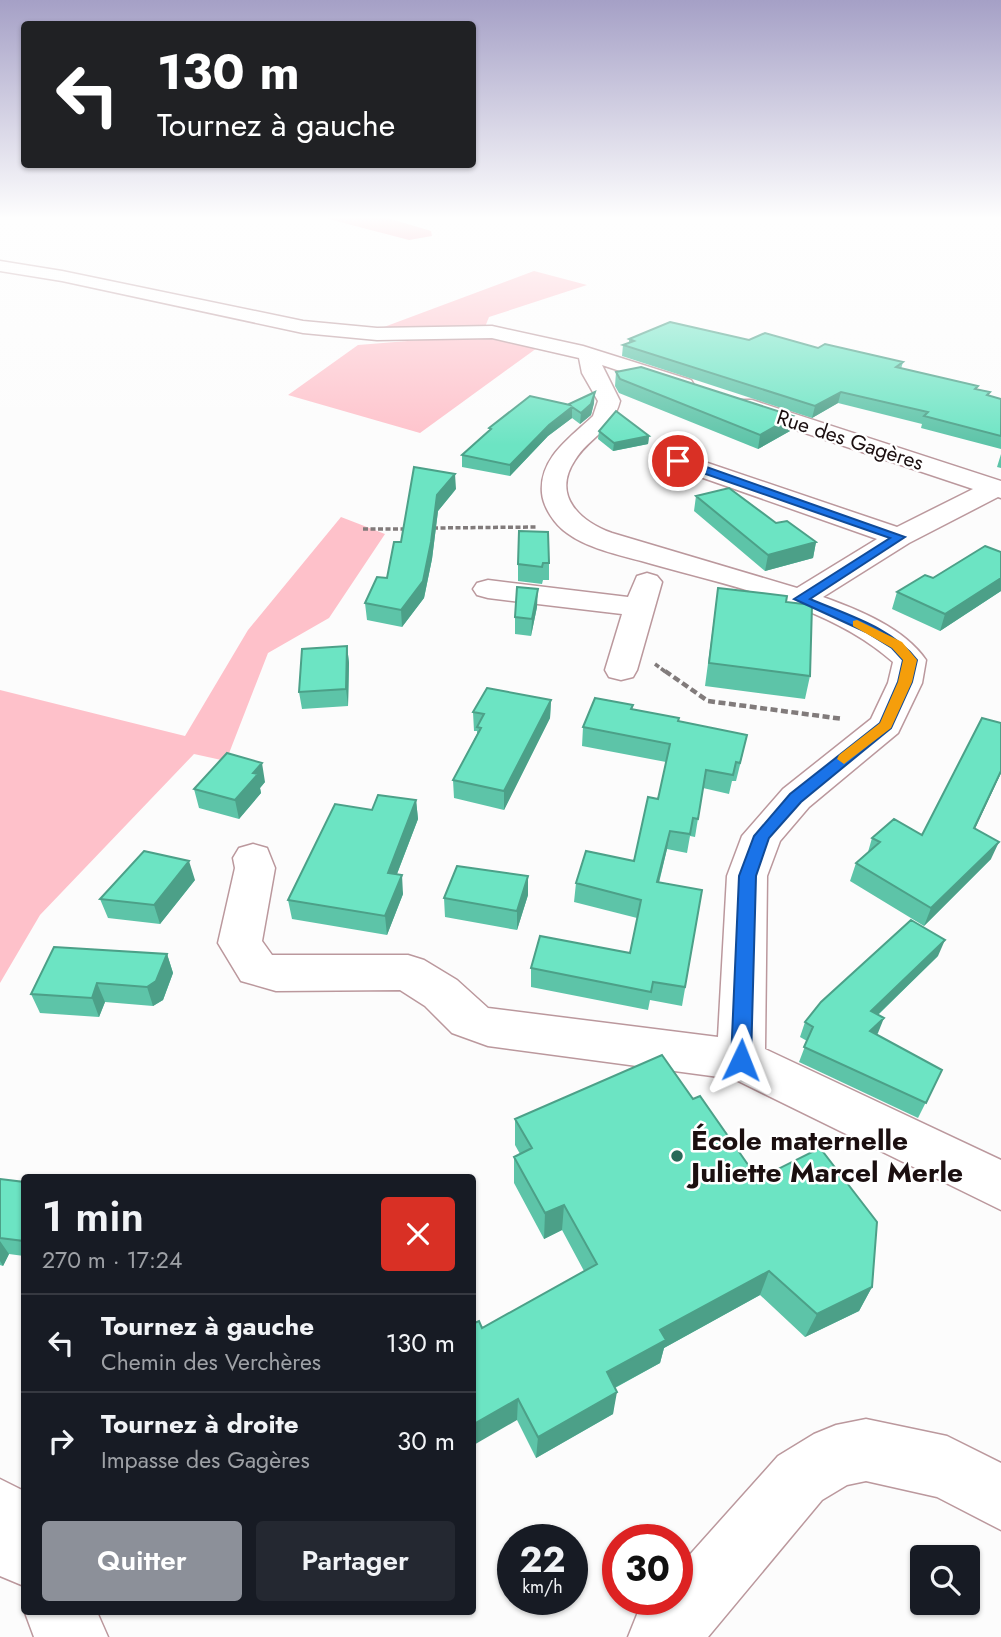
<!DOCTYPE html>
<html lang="fr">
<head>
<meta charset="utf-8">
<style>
  body { margin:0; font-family:Jost,sans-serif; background:#242831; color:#f1f3f6; height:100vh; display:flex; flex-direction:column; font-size:26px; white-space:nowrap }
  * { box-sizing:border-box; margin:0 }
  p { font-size:23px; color:#9ea1a6 }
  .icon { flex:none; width:38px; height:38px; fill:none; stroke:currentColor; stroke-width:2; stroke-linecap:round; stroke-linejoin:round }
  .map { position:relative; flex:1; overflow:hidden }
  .details { position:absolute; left:21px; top:1174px; width:455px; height:441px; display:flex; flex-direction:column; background:#171b24; border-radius:7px; box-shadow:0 2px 5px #0004 }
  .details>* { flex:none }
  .banner { position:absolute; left:21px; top:21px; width:455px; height:147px; border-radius:7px; box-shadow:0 2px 5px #0004; background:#202124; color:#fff; overflow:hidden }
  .fabs { position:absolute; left:910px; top:1545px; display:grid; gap:14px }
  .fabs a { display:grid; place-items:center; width:70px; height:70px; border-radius:7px; background:#171b24; box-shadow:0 2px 5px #0004; font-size:35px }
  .speed { position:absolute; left:497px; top:1524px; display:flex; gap:14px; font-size:35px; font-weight:700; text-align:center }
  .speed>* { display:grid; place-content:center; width:91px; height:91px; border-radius:50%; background:#171b24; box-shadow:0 2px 5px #0004; line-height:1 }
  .speed small { font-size:18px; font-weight:400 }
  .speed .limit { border:10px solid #d22; background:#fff; color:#111 }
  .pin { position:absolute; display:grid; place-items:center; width:60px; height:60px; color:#fff; margin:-30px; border:4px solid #fff; border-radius:50%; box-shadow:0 2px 7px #0007 }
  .me { position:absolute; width:77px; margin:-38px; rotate:2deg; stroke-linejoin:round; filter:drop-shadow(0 0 5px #0008) }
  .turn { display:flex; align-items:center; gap:24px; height:147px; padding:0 21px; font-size:32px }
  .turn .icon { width:91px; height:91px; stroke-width:2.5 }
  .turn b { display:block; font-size:49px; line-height:60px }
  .round { display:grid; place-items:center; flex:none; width:74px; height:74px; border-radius:7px; background:#242831 }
  .headline { display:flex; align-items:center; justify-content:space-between; height:119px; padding:0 21px }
  h1 { font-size:42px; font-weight:600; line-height:52px }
  .cta { display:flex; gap:14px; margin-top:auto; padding:14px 21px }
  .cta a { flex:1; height:80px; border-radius:7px; background:#8c9099; color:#fff; font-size:28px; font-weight:600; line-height:80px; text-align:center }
  .cta a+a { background:#242831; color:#f1f3f6 }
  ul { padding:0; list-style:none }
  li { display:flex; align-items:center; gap:21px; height:98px; padding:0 21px; border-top:2px solid #363941 }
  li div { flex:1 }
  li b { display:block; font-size:26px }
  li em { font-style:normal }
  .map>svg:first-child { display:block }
  .green { fill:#fec1ca }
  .forest { fill:#fa98a9 }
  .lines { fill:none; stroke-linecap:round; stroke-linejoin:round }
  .minor-casing { stroke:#bb989d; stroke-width:3 }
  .path-far1 { stroke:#817b7b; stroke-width:3.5; stroke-dasharray:5 2.5; stroke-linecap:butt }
  .path { stroke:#817b7b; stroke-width:4.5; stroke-dasharray:7 3.5; stroke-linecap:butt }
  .minor { fill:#fff; fill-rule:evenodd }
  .wall { fill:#5dc4a8 }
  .shaded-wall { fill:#4ca088 }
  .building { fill:#6ce4c3; stroke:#4ca088; stroke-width:2 }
  .route { fill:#1a73e8; stroke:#114b97; stroke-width:2 }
  .slow { fill:#f59e0b }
  .poi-dot { fill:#286958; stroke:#fff; stroke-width:2.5 }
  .labels { text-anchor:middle; stroke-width:5; stroke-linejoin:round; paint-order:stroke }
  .far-street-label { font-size:21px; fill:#1b0f10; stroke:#fff }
  .near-poi-label { font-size:28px; font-weight:bold; fill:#1b0f10; stroke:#fff; text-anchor:start }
</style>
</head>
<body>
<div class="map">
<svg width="1001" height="1637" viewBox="0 0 1001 1637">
  <rect width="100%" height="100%" fill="#fcfcfc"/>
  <!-- green -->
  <path class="green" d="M534,271L587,285L489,317L485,327H384Z
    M482,335L537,348L420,433L288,395L358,345Z
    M341,517L385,534L329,618L268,653L226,761L194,754L40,915L0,983V690L185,736L248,630Z"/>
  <!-- forest -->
  <path class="forest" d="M317,216H381L431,231L432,236L409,240Z"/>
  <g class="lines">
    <!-- minor casing -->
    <g class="minor-casing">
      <path id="minor" d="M0,261L62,271L303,321L377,328L492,326L583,346L691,380L694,385L691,390L683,392L602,365L620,401C612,432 590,436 575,460C551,496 581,522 612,533L797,588L877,539L669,466L666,461L669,456L678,454L687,456L897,527L973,489L736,410L733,405L736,400H752L1001,481V498L998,497L909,543L823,597C859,610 904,628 926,660L922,683L898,733L809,807L780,841L767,876L765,1049L1001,1160V1210L734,1079L488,1046L452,1033L425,1006L400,990L276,991L241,981L218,943L235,868L233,858L239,848L253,844L267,848L275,868L262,941L272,955H408L424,960L457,980L488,1008L718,1037L727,876L742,836L783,789L871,719L888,683L893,662C829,605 733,587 652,564C625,556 590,550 567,533C555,525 543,507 542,493C539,458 570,438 593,416L598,401L582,373L579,358L492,338L377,340L303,333L62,281L0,271Z
        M647,573L657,576L662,582L637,670L633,677L621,680L609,677L605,670L622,614L488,598L477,595L473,589L477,583L488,580L628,597L637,576Z
        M866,1419L947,1436L1001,1463V1530L937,1497L866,1481L847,1485L822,1500L708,1637H628L638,1612L650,1600H677V1569L778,1456L814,1434L836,1425Z
        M0,1479L24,1491V1586L0,1576Z
        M24,1610L97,1612L108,1637H34Z"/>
    </g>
    <!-- path-far1 -->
    <path class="path-far1" d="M433,528L536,527
      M363,529H407
      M655,664L667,673"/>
    <!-- path -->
    <path class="path" d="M665,671L708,701L843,719"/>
    <!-- minor -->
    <use href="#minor" class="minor"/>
  </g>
  <!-- wall -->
  <path class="wall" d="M629,339L749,340L818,348L903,362L901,369L977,390L989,396L1001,399V449L921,428L922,424L838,403L812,418L622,356L623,345L629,343Z
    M616,372L790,431L758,449L619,393L615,386Z
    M594,403L591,415L580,424L572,418L548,436L510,476L462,467V455L489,431V428L569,405Z
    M599,431L649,436L648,444L613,451L598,439Z
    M1001,454V468L997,467Z
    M456,489L438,511L432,559L424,598L402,627L367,620L365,603L387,578L401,542Z
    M696,496L776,523L816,542L813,558L765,571L694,511Z
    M1001,552V591L940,631L892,609L897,592Z
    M549,563V580H543L542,584L518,581V564Z
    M718,588L786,602L810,676L805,699L705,686Z
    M537,607L531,636L515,634V617Z
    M347,646L349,663L348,706L302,709L299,692Z
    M551,700L550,718L504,810L454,798L453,780L477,734V731H474L473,712Z
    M633,705L632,709L679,718L678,721L743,753L736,781H732L729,794L703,788L695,837L690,836L687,853L667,849L659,883L702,890L682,1006L650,1000L648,1010L531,987V968L630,953L637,918L574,902L576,883L634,861L658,799L666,762L582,746L583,727Z
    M1001,723V773L975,828L991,859L924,926L850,881L856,863L868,852L872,838L922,835Z
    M265,782L260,788L261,793L239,819L199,808L194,789Z
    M416,800L418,819L397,874L403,894L387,935L292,919L288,900L372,810Z
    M528,876V895L517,930L445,917L444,898Z
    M195,880L160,924L108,918L100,899Z
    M167,954L173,973L163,1000L153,1006L105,1002L99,1017L40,1013L31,994Z
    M938,956L878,1015V1033L876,1035L942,1070L918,1118L799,1062L807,1041L800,1037L805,1022Z
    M693,1099L758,1179L872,1287L859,1311L805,1337L760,1295L664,1348L660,1363L615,1388L613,1414L536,1458L517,1420L482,1328L584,1271L562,1230L544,1239L514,1183V1157L520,1154L515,1145V1119Z
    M0,1179L24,1182V1256L9,1254L3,1266L0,1265Z"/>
  <!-- shaded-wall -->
  <path class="shaded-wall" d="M595,392L594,403L591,415L580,424L581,413Z
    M841,392L838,403L812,418L815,406Z
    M572,407V418L548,436L510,476V465L549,425Z
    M793,416L790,431L758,449L760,435Z
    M649,436L648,444L613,451L614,443Z
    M455,474L456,489L438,511L432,559L424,598L402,627L401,610L437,495Z
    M816,542L813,558L765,571L768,555Z
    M1001,578V591L940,631L945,614Z
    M538,589L537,607L531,636L532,619Z
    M347,646L349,663L348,706L346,689Z
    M551,700L550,718L504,810V791Z
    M262,763L265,782L260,788L261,793L239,819L235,800L253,773Z
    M1001,771V773L967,846L974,828Z
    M416,800L418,819L390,892L388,873Z
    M670,831L667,849L654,901L657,882Z
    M999,842L991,859L924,926L931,908Z
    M189,861L195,880L160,924L154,905Z
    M402,875L403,894L387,935L385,916Z
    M528,876V895L517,930V911Z
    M945,940L938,956L865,1027L871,1011Z
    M167,954L173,973L163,1000L153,1006L147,987Z
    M97,983L105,1002L99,1017L92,998Z
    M884,1018L878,1033L864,1047L870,1031Z
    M564,1205L562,1230L544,1239L545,1213Z
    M0,1241L9,1254L3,1266L0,1261Z
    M769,1271L760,1295L664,1348L660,1363L603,1394L607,1372L660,1330Z
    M872,1287L859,1311L805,1337L817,1314Z
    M617,1392L613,1414L536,1458L538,1437Z
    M518,1399L517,1420L472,1446V1425Z"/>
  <!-- building -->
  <path class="building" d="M670,322L749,340L765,333L818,348L825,344L903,362L896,367L978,386L975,389L990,392L987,395L1001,399V436L924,416L928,412L841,392L815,406L623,345L634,341L629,339Z
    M641,367L793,416L760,435L620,379L616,372Z
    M595,392L591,404L581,413L572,407L549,425L510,465L462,455L491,429L489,428L530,396L570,405L569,404Z
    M616,411L649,436L614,443L599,431Z
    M414,467L455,474L437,495L431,542L423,581L401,610L365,603L377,577L387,578L394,542H401Z
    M729,488L776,523L787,521L816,542L768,555L696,496Z
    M519,531L548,532L549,563H543L542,567L518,564Z
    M985,546L1001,552V578L945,614L897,592L925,575L933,578Z
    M517,587L538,589L532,619L515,617Z
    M718,588L787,596L786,602L812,605L810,676L709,663Z
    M347,646L346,689L299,692L302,649Z
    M487,688L551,700L504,791L453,780L481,728L477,727L484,714L473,712Z
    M595,698L633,705L631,709L679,718L678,721L747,735L740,763L736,762L733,775L706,770L698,819L693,818L690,834L670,831L657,882L702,890L685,987L653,982L651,992L531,968L540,936L630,953L641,900L576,883L586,851L634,861L648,797L658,799L670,744L583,727Z
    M982,718L1001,723V771L974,828L999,842L931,908L856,863L880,842L872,838L894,819L922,835Z
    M227,753L262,763L253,773L258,774L235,800L194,789Z
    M378,795L416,800L388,873L402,875L385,916L288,900L335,804L372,810Z
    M144,851L189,861L154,905L100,899Z
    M457,866L528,876L517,911L444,898Z
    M911,920L945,940L871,1011L884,1018L870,1031L942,1070L926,1103L804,1047L813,1027L805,1022L821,1002Z
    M54,947L167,954L156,981L147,987L97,983L92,998L31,994Z
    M662,1055L693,1099L700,1096L758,1179L820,1148L877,1222L872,1287L817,1314L769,1271L660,1330L666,1340L607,1372L617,1392L538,1437L518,1399L472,1425V1324L479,1321L482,1328L597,1264L564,1205L545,1213L514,1157L532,1148L515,1119Z
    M0,1179L24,1182V1241L0,1238Z"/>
  <!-- sky -->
  <linearGradient id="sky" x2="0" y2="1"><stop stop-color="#a5a0c6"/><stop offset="0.49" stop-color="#fefefe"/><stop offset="1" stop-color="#fefefe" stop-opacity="0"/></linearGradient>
  <rect width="1001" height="445" fill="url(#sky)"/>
  <!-- route -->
  <path class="route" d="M674,458H681L905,537L810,599C847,615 891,627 917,660L912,682L891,728L801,802L769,838L756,876L751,1060L748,1066L741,1068L734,1066L731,1060L739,876L754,836L790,794L880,723L898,682L903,660L892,648L866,632L794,599L890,538L674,463Z"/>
  <!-- slow -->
  <path class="slow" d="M857,620L902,642L917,660L912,682L891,728L844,764L837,759L839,755L880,723L898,682L903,660L892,648L853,626V621Z"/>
  <!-- markers -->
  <circle class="poi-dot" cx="677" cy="1156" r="7"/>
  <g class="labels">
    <!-- far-street labels -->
    <g class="far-street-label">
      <text transform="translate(850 440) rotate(18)" y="7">Rue des Gagères</text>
    </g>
    <!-- near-poi labels -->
    <g class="near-poi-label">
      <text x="691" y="1150">École maternelle<tspan x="691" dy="32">Juliette Marcel Merle</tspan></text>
    </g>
  </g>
</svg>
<div class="fabs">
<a><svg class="icon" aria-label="search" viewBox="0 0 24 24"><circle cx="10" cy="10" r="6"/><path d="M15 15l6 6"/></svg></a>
</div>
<div class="speed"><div>22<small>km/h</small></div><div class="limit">30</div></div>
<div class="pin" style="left:678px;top:461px;background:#d93025"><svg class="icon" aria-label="arrive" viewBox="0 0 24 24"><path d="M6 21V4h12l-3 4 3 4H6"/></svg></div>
<svg class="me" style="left:741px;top:1060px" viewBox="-20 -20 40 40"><path d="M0-17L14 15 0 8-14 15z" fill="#1a73e8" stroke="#fff" stroke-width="4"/></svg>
<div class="banner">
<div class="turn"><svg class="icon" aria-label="left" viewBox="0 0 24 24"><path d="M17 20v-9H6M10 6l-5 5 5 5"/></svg><div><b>130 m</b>Tournez à gauche</div></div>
</div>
<section class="details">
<div class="headline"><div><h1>1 min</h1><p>270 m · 17:24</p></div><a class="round" style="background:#d93025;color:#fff"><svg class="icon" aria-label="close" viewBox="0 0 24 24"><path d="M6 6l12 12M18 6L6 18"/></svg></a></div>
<ul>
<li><svg class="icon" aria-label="left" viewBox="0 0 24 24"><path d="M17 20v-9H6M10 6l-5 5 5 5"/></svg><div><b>Tournez à gauche</b><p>Chemin des Verchères</p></div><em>130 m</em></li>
<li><svg class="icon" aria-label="right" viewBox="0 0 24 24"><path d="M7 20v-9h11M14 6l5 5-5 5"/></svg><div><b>Tournez à droite</b><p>Impasse des Gagères</p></div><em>30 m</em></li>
</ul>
<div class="cta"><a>Quitter</a><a>Partager</a></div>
</section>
</div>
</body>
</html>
